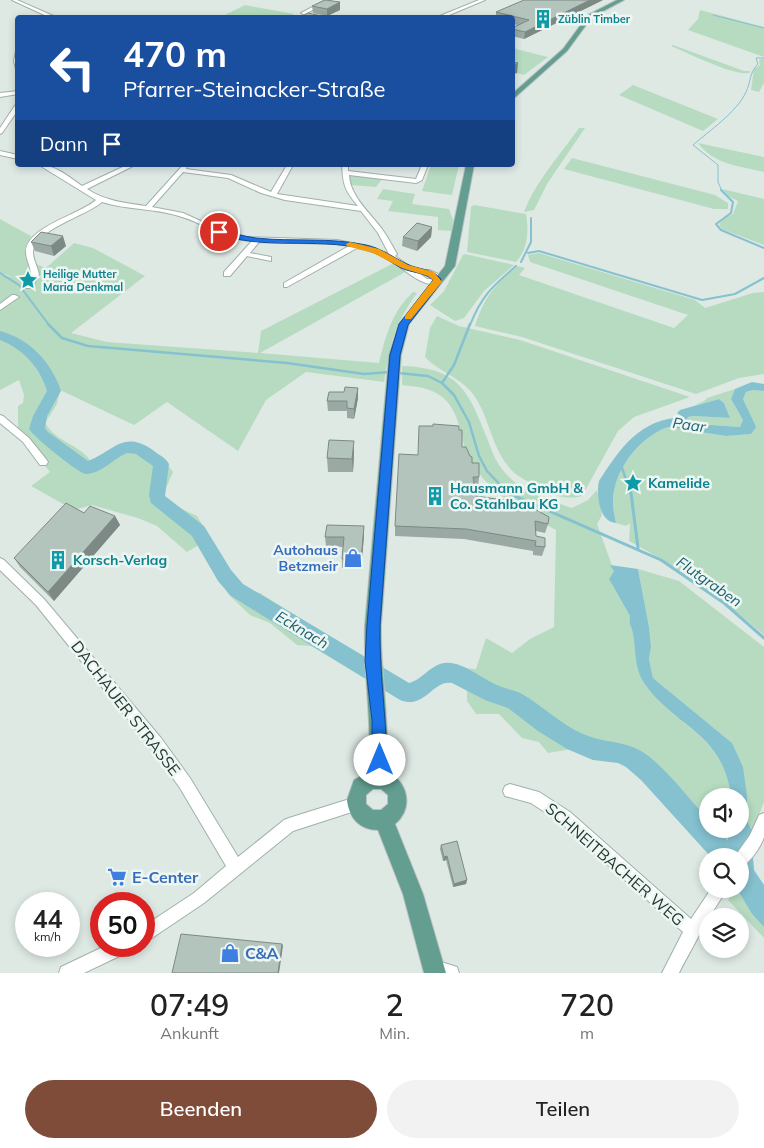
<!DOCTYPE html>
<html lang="de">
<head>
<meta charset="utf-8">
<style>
  body { margin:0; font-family:Mulish,sans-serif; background:#f2f2f2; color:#222; height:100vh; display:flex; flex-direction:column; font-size:19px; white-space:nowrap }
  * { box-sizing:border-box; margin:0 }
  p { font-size:16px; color:#767676 }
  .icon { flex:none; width:28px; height:28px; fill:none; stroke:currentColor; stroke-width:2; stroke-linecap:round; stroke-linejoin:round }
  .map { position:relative; height:973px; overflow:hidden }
  .sheet { display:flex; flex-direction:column; background:#fff; flex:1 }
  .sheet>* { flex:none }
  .guide { position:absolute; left:15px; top:15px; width:500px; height:152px; border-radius:5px; box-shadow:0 2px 8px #0003; background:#1a4fa0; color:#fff; overflow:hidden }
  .buttons { position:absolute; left:699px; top:788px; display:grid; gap:10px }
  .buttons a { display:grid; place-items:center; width:50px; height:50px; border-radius:50%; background:#fff; box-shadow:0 2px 8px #0003; font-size:25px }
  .speed { position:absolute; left:15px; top:892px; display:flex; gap:10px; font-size:25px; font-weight:700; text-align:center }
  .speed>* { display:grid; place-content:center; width:65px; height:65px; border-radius:50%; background:#fff; box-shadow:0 2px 8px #0003; line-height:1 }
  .speed small { font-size:12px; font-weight:400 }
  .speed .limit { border:8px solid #d22; background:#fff; color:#111 }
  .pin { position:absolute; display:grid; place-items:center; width:42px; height:42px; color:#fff; margin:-21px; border:2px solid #fff; border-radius:50%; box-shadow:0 1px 5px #0007 }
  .me { position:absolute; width:55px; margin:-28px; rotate:0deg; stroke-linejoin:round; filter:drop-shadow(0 0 4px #0008) }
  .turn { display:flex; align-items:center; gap:18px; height:105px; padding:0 25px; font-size:22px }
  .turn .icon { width:65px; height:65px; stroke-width:2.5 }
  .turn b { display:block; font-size:35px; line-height:42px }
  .then { display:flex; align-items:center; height:48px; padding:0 25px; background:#0003; gap:10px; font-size:19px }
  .eta { display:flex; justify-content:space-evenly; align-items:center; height:85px; text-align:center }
  .eta b { font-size:30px; font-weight:600; line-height:35px }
  .primary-button { display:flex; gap:10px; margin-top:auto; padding:10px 25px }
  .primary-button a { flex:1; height:58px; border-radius:30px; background:#7f4c39; color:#fff; font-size:20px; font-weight:600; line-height:58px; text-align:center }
  .primary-button a+a { background:#f2f2f2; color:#222 }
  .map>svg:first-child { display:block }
  .green { fill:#b6dbc1 }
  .water { fill:#85c1cf }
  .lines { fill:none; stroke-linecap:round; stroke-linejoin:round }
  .stream-far3 { stroke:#85c1cf; stroke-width:1 }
  .stream-far2 { stroke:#85c1cf; stroke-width:2 }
  .stream-far1 { stroke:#85c1cf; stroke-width:2.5 }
  .stream { stroke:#85c1cf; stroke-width:3 }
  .river { fill:#85c1cf; fill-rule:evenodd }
  .minor-casing { stroke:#a1b0ab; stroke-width:2 }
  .major-casing { stroke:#bcc3c2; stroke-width:2 }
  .minor { fill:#fff; fill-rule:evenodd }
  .major { fill:#639e91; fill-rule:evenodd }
  .wall { fill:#9aa9a3 }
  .shaded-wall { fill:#7d8984 }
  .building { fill:#b3c4bd; stroke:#7d8984 }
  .route { fill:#1a73e8; stroke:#114b97 }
  .slow { fill:#f59e0b }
  .labels { text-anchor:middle; stroke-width:5; stroke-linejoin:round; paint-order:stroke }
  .far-culture-label { font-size:11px; font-weight:bold; fill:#0d838f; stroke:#eef6f2; text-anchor:start }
  .culture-label { font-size:14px; font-weight:bold; fill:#0d838f; stroke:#eef6f2; text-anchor:start }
  .shop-label { font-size:14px; font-weight:bold; fill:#366cbe; stroke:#eef6f2; text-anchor:end }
  .water-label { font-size:15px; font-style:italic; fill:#1b6173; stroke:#eef6f2 }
  .near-street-label { font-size:16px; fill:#203832; stroke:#eef6f2 }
  .near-shop-label { font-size:16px; font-weight:bold; fill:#366cbe; stroke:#eef6f2; text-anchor:start }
</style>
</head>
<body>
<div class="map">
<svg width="764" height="973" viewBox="0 0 764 973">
  <rect width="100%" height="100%" fill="#dee9e4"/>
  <!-- green -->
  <path class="green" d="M245,5L294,14L288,18L221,17Z
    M700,10L764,27V57L688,30L698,19Z
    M673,45L744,71H749L751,72C739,79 686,52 671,46Z
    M512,48L548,57L524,75L513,72Z
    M764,58V83L759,92L751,90L754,69L760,65L759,60Z
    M633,85L718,119L703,131L619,95Z
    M579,128H585L547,184L534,210L524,212C536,181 560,155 579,128Z
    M698,143L764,157V172C740,166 714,165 698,143Z
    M572,158L715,195L728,203V209H714L564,169Z
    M431,165H459L452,195L422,191Z
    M352,175L382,179L376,187L350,185L349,177Z
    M383,189L415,194L412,204L449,209L453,220L452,231L438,230V217L388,211L393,201L377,199Z
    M722,189L764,199V245L722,229L719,224L723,219L733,214L738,201L728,196Z
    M474,205L526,214C529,231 528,249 516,262L467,252L471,207Z
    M0,219L31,236L28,248L31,266L26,278L29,282L38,270L36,264L46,268L74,243L93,248L145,276L71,333L107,342L258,353L261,331L394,263L407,271L260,353L379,363C385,338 392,311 413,292L417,293C394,325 390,344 384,382L306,372L266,400L238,451L167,402L134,425L60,390L57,404L45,423C58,444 82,445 91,462C103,459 112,447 126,442C145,449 162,455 173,472L163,495L167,502L197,516L242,590L260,593L363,658L364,678L311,646L297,645L270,623L250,615L228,594L202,543L187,552L157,526L138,518L92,505L74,510L31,486L50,472L18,431V406L23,403L24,395L19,380L0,390V310L10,302L0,305V275L13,277L0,273Z
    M539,253L695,300L705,308L753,293L764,292V374L739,378L696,394L522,337L475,326C484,298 494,285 518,266L525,268L519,275L674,328L688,315L530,262L528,255Z
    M465,254L514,265L484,291L464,318L455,321L430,305L444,291L463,255Z
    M437,316L459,326L520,340L690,397L634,417L618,431L582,496C566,500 557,496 543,489C531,483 516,477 508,466C491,445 489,416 473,394C460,377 439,372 425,357L430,328Z
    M402,366C459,368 468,390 487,438C491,449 495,460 502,469C519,492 546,499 572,508L588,500L597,490L602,515L597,524L614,571L609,579L630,616C628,624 632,627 633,634C636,651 634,668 644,683C675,728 722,732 731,796H708V829H734L736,844L746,827L732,743L653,678L649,659L651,646L649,627L638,569L679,581L764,647V802L751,835L729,856H721L620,757L605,753L599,758L589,756L577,748L548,753L539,742L522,738L499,714H476L467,701V685C432,661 431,697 412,697C404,697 393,690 386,686V676L410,690L415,689L429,675L445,667L476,669L486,638L512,653L530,639L554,627L556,530C522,511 492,495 470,461C464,452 464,442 461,432C452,396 437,388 402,385Z
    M735,389L731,399L743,420L740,427L697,424L687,420L688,417L693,416L730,418L724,403L719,399L693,406L704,401L707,398Z
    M753,390L764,391V635C722,598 678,567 629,541L630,523L626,526L616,523C615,517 613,510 613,504C612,472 639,438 667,427L726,436L750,434L747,407L743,399L746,392Z
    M734,889H737L752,914L764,927V938L728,900Z"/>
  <!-- water -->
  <path class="water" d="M752,382L764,384V391L753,390L746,392L743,399L756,427L751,434L726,436L668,427C639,437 612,472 613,504C613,510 615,517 616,523C599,522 596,495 599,481C621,447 640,419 683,417L677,413L680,410L719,399L724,403L730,418L693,416L688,417L687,420L697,424L740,427L743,420L731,399L735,389Z
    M610,565L638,569L649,627L651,646L649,659L653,678L732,743L743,767L747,796L746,827L743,838L736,844L734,829H740V796H731C722,731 675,728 644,683C634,668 636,651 633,634C632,627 628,624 630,616L609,579L614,571Z
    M750,874L764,896V927L752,914L737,889H740V882Z"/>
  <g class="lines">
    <!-- stream-far3 -->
    <path class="stream-far3" d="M713,15L764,28
      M722,191L718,182V165L693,145C709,131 737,112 746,92C751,82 749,73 758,64L756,58H764"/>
    <!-- stream-far2 -->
    <path class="stream-far2" d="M721,190L733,202L731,213L716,224L721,230L764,248
      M528,253L539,251L702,300L735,294L764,278
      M521,262L531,242V218
      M0,273L19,285L49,325
      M470,325C482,295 492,287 516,266"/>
    <!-- stream-far1 -->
    <path class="stream-far1" d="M48,324L62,338L88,346L287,363L364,374L390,372
      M398,373L428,376L442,383L454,395L469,422L479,456L487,471L509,494
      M442,383L454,365L470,324
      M621,465L631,494"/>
    <!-- stream -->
    <path class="stream" d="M508,493L661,560L724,603L764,638
      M631,493L638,548"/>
    <!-- river -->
    <path class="river" d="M0,331C30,339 52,363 61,391L47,416L45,428L48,432L88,461C114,451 124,429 154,451C159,455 166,458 169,464L165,496L204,526L231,570L243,584L409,683C422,680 431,664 445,663C462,661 482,679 497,685C505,689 515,690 522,694C543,706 560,724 583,734C602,743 622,740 641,751C664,765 688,798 708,819V829H717L728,841V829H740V818L747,821L751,829L754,870L764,885V919L755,916L738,889H740V856H710L641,780L626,767L618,763L593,760L567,749L538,731L508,708L485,700L452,683C433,679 425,710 400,700L231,596L218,581L192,536L151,503L149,495L153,466L136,454L127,453C113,459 102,473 86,474C79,474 34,437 29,429L33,416L47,391C40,367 23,349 0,340Z"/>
    <!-- minor casing -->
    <g class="minor-casing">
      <path id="minor" d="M12,0H17L58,18H51Z
        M326,0H331L307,13L319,18H312L301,13Z
        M479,0H485L442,18H435Z
        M16,51H18V70L16,69L14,61Z
        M18,91V94L0,97V93Z
        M16,104H18V110L2,133L0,134V128Z
        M0,151L18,155V159L0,155Z
        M39,165C56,165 69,177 82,186L127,165H135L87,189C105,201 125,203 146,206L183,165H187L186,169L231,175L271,192L287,165H293L277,194L358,206C345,191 343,185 342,165H348V171L416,179L422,165H428L422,180L416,183L349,175C350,196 370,213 382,229C388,237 392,246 397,254L395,256L427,279H432V277L423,274V270H429L438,274L441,282C426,292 402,267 390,260C381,254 367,250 357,248L287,287H284V283L349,246L337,244L259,242L250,253L271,257V261L247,256L230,276H224V272L252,241C224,240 204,223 179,216C154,208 126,210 102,202C86,216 34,230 33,252C33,260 38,267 39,275L32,288H26L25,286L31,275C31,267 26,260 26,252C26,227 79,215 96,200ZM183,172L228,178L261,193L285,200L361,211L378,233L389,254L367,246L337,240L243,237L227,233L183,213L152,207Z
        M12,295H15L19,297L0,310V304Z
        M0,415L3,416L29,438L46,459L48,462L46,465H40L23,442L0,423Z
        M0,558L4,560L44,599L161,738L190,778L238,857L284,820L289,818L356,797L361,799L363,804L361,809L293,831L204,903L149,940L144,943V926L194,893L226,866L180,788L151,748L36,605L0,570Z
        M510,784L539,792L570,812L691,919L711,889H727L710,916H708C708,921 683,964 679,973H662L683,932L560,822L531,803L505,796L503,791L505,786Z
        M764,813C764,820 764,830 764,837C761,847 749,864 740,868V856H735L750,835L759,815Z
        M105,946H130L128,952L84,973H59L61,967Z
        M435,960L457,967L459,973H429L427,968L429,962Z"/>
    </g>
    <!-- major casing -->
    <g class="major-casing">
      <path id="major" d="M617,0H624L592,17L567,51L512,100V94L563,49L588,15Z
        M466,165H474L455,266L409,324L401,355L381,625C380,674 390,723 387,772C408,781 414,808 395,824L423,894L446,973H424L403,894L378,830C360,830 349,818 347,800L354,780L368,772C373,723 363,674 365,625L389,355L399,324L445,266ZM373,789H381L388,795V804L381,810H373L366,804V795Z"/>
    </g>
    <!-- minor -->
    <use href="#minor" class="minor"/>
    <!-- major -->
    <use href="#major" class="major"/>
  </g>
  <!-- wall -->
  <path class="wall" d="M603,0L524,39L512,36V28L518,25L512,24V18H496V12Z
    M340,2V10L327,16L313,13L312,6Z
    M432,227L431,237L417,251L402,246L403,237Z
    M31,242L66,246L54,256L35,251Z
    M358,388V398L354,419L347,418V411H328L327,401L344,392Z
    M459,430L462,447L470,456L479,477L478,487H475L476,496L548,524L545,533L536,531V536L545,547L542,556L533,555V551L464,539L395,536V526Z
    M354,454L353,472H328L327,458Z
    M84,513L115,516L120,525L54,601L20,567L14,558Z
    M364,526V536L361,569L342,568V559L343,547L326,546L325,537Z
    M441,845L467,880L466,884L453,887L446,860L443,861L440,849Z"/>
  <!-- shaded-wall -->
  <path class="shaded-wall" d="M590,0H603L524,39L525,32Z
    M340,2V10L327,16V9Z
    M518,63L517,73L512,75V66Z
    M432,227L431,237L417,251L418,241Z
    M63,236L66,246L54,256L51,246Z
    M358,388V398L354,419V409Z
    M354,441V454L353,472L352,459Z
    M115,516L120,525L54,601L48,592Z
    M364,526V536L361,569V560Z
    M447,856L446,860L443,861L444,857Z
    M467,880L466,884L453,887L454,884Z
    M282,944L283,946L279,973H278Z"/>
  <!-- building -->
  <path class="building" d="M325,0L340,2L327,9L312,6Z
    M524,0H590L525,32L512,29V28L529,20L496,12Z
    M308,13L331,18H298Z
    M512,62L518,63L512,66Z
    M417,223L432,227L418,241L403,237Z
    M41,232L63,236L51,246L31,242Z
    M345,387L358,388L354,409L347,408V401H327L329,392H344Z
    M433,424L459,426V430H462V447H466L470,456L472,457V463H479V477H473L476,496L524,503L549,517L548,524L535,521L536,536L545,538V547L535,546L536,541L466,529L395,526L399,454L418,455L419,426H433Z
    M329,440L354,441L352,459L327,458Z
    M66,503L84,513L90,506L115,516L48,592L14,558Z
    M327,525L364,526L361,560L342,559L344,537H325Z
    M457,841L467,880L454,884L447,856L444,857L441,845Z
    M181,934L282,944L278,973H172Z"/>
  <!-- route -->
  <path class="route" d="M219,229C231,233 243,236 256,238C293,242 329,237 366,245C381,248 394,258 407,264C419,270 432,268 441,279L440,284L408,325L400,355L380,625C379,670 386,714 387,760L385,765L380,767L374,765L372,760V720L365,661L367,625L390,355L399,324L433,280C424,272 412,273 401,268C389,261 378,253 364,249C315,237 263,251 216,233V230Z"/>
  <!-- slow -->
  <path class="slow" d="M350,242L379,249L408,265L434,272L442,282L411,319H405V316L433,280L428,276L402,268L373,253L347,246L346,244Z"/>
  <!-- icons -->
  <defs>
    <g id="building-bare" transform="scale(1.5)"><path d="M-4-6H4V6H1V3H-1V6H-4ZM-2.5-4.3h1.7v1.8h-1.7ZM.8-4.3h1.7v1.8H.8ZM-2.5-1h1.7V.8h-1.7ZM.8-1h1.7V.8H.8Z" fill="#0f9aa8" stroke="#eef6f2" stroke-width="2.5" paint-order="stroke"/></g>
    <g id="sight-bare" transform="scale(1.5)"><path d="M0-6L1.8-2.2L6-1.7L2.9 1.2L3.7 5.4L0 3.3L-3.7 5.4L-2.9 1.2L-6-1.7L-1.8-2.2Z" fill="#0f9aa8" stroke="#eef6f2" stroke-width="2.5" paint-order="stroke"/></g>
    <g id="shop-bare" transform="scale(1.5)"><path d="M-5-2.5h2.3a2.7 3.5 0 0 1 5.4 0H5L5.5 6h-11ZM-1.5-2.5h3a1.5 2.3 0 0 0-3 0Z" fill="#3f7fe0" stroke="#eef6f2" stroke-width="2.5" paint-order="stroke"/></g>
    <g id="supermarket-bare" transform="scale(1.5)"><path d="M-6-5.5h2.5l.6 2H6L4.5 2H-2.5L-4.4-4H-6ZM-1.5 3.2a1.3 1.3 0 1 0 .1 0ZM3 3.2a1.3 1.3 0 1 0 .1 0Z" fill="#3f7fe0" stroke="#eef6f2" stroke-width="2.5" paint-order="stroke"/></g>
  </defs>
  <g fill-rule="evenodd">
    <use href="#building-bare" x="543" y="19"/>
    <use href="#sight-bare" x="28" y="280"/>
    <use href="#sight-bare" x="633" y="483"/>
    <use href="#building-bare" x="435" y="496"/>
    <use href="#shop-bare" x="353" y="558"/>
    <use href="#building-bare" x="58" y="560"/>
    <use href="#supermarket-bare" x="117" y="877"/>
    <use href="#shop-bare" x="230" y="953"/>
  </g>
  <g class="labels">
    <!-- far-culture labels -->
    <g class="far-culture-label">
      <text x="558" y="23">Züblin Timber</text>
      <text x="43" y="278">Heilige Mutter<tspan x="43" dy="13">Maria Denkmal</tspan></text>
    </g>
    <!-- culture labels -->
    <g class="culture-label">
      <text x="648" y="488">Kamelide</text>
      <text x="450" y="493">Hausmann GmbH &amp;<tspan x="450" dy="16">Co. Stahlbau KG</tspan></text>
      <text x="73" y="565">Korsch-Verlag</text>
    </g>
    <!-- shop labels -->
    <g class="shop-label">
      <text x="338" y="555">Autohaus<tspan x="338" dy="16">Betzmeir</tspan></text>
    </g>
    <!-- water labels -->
    <g class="water-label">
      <text transform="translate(689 425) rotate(8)" y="5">Paar</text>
      <text transform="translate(709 582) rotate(35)" y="5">Flutgraben</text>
      <text transform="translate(302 630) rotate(31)" y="5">Ecknach</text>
    </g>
    <!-- near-street labels -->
    <g class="near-street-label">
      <text transform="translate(126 708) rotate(52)" y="6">DACHAUER STRASSE</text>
      <text transform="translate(615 864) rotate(41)" y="6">SCHNEITBACHER WEG</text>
    </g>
    <!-- near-shop labels -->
    <g class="near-shop-label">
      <text x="132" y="883">E-Center</text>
      <text x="245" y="959">C&amp;A</text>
    </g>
  </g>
</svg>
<div class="buttons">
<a><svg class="icon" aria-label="sound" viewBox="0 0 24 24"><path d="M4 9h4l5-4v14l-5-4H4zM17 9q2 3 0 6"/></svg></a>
<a><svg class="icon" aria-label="search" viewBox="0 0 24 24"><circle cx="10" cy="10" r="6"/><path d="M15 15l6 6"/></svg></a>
<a><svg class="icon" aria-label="layers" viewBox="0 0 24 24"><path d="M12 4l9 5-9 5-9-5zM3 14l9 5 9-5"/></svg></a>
</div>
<div class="speed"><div>44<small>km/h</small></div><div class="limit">50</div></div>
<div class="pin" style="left:219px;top:232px;background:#d93025"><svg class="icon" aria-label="arrive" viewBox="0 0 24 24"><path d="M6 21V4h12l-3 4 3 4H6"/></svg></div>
<svg class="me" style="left:380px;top:760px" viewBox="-20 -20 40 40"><circle r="19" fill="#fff"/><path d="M0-13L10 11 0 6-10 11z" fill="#1a73e8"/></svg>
<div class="guide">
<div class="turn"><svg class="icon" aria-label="left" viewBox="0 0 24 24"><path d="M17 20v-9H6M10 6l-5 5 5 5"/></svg><div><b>470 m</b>Pfarrer-Steinacker-Straße</div></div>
<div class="then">Dann<svg class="icon" aria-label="arrive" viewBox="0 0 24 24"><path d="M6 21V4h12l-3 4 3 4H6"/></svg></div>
</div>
</div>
<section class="sheet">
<div class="eta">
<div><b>07:49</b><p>Ankunft</p></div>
<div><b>2</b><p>Min.</p></div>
<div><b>720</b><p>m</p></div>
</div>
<div class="primary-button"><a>Beenden</a><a>Teilen</a></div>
</section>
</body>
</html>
